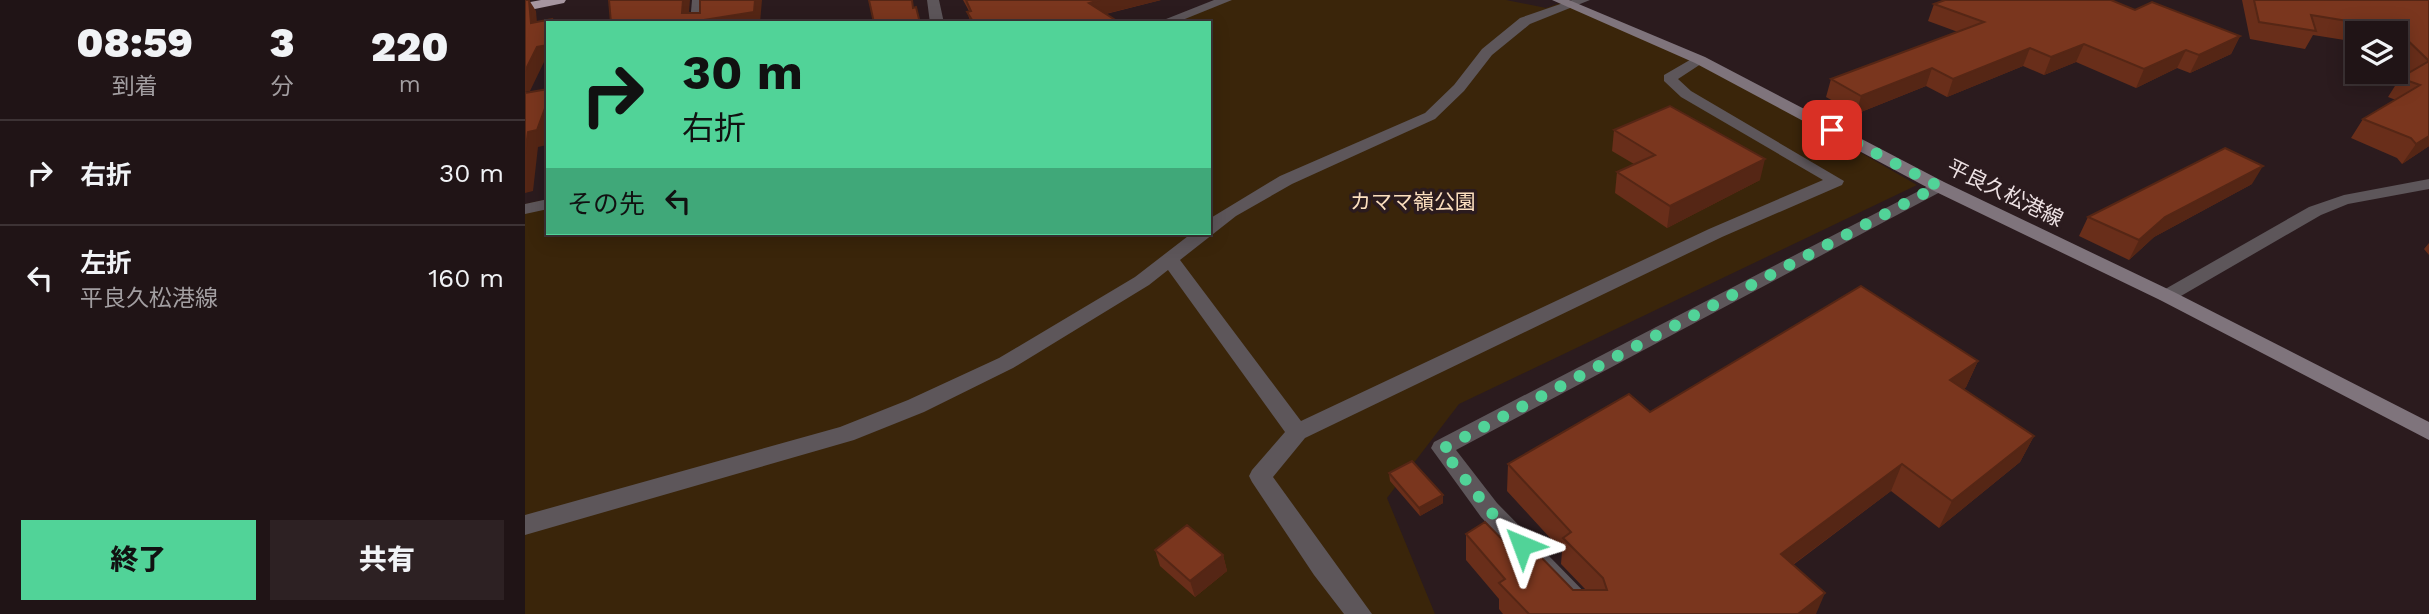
<!DOCTYPE html>
<html lang="ja">
<head>
<meta charset="utf-8">
<style>
  body { margin:0; font-family:"Work Sans","Noto Sans JP",sans-serif; background:#2d2123; color:#f1f3f6; height:100vh; display:flex; flex-direction:column; font-size:26px; white-space:nowrap }
  * { box-sizing:border-box; margin:0 }
  p { font-size:23px; color:#a29ea1 }
  .icon { flex:none; width:38px; height:38px; fill:none; stroke:currentColor; stroke-width:2; stroke-linecap:round; stroke-linejoin:round }
  .map { position:relative; flex:1; overflow:hidden }
  .details { display:flex; flex-direction:column; background:#201416; width:525px }
  .details>* { flex:none }
  .banner { position:absolute; left:21px; top:21px; width:665px; height:214px; border-radius:0px; box-shadow:0 4px 18px #0003,0 0 0 2px #3d3335; background:#51d398; color:#111; overflow:hidden }
  .tools { position:absolute; left:1820px; top:21px; display:grid; gap:14px }
  .tools a { display:grid; place-items:center; width:63px; height:63px; border-radius:0px; background:#201416; box-shadow:0 4px 18px #0003,0 0 0 2px #3d3335; font-size:35px }
  .pin { position:absolute; display:grid; place-items:center; width:60px; height:60px; color:#fff; margin:-30px; border-radius:14px; box-shadow:0 4px 10px #0006 }
  .me { position:absolute; width:77px; margin:-38px; rotate:316deg; stroke-linejoin:round; filter:drop-shadow(0 0 5px #0008) }
  .turn { display:flex; align-items:center; gap:24px; height:147px; padding:0 21px; font-size:32px }
  .turn .icon { width:91px; height:91px; stroke-width:2.5 }
  .turn b { display:block; font-size:49px; line-height:60px }
  .then { display:flex; align-items:center; height:66px; padding:0 21px; background:#0003; gap:14px; font-size:26px }
  .eta { display:flex; justify-content:space-evenly; align-items:center; height:119px; text-align:center }
  .eta b { font-size:42px; font-weight:800; line-height:49px }
  .primary-button { display:flex; gap:14px; margin-top:auto; padding:14px 21px }
  .primary-button a { flex:1; height:80px; border-radius:0px; background:#51d398; color:#111; font-size:28px; font-weight:800; line-height:80px; text-align:center }
  .primary-button a+a { background:#2d2123; color:#f1f3f6 }
  ul { padding:0; list-style:none }
  li { display:flex; align-items:center; gap:21px; height:105px; padding:0 21px; border-top:2px solid #3d3335 }
  li div { flex:1 }
  li b { display:block; font-size:26px }
  li em { font-style:normal }
  main { display:flex; flex:1; min-height:0 }
  .map>svg:first-child { display:block }
  .green { fill:#3a250a }
  .lines { fill:none; stroke-linecap:round; stroke-linejoin:round }
  .minor { fill:#5d565a; fill-rule:evenodd }
  .secondary { fill:#7f747c; fill-rule:evenodd }
  .trunk { fill:#a696a0; fill-rule:evenodd }
  .wall { fill:#692e1a }
  .shaded-wall { fill:#552615 }
  .building { fill:#7a361e; stroke:#552615; stroke-width:2 }
  .route { stroke:#51d398; stroke-width:12; stroke-dasharray:0 21.6 }
  .labels { text-anchor:middle; stroke-width:7; stroke-linejoin:round; paint-order:stroke }
  .street-label { font-size:21px; fill:#eee2e4; stroke:#2b1b1e }
  .park-label { font-size:21px; fill:#fcdfbf; stroke:#2b1b1e }
</style>
</head>
<body>
<main>
<section class="details">
<div class="eta">
<div><b>08:59</b><p>到着</p></div>
<div><b>3</b><p>分</p></div>
<div><b>220</b><p>m</p></div>
</div>
<ul>
<li><svg class="icon" aria-label="right" viewBox="0 0 24 24"><path d="M7 20v-9h11M14 6l5 5-5 5"/></svg><div><b>右折</b></div><em>30 m</em></li>
<li><svg class="icon" aria-label="left" viewBox="0 0 24 24"><path d="M17 20v-9H6M10 6l-5 5 5 5"/></svg><div><b>左折</b><p>平良久松港線</p></div><em>160 m</em></li>
</ul>
<div class="primary-button"><a>終了</a><a>共有</a></div>
</section>
<div class="map">
<svg width="1904" height="614" viewBox="0 0 1904 614">
  <rect width="100%" height="100%" fill="#2b1b1e"/>
  <!-- green -->
  <path class="green" d="M704,0H981L1021,8L1038,2L1175,60L1392,185L934,404L862,498L910,614H0V204L23,199V233H684V23H636Z"/>
  <g class="lines">
    <!-- minor -->
    <path class="minor" d="M167,0H179V23H165Z
      M402,0H414L419,23H405Z
      M689,0H707L650,23H631Z
      M1047,0H1065L1005,24L967,55L939,91L910,119L767,184L711,216L655,260L776,421L1184,229L1298,180L1156,97L1139,81V75L1170,57L1175,56L1182,60L1153,79L1166,91L1319,181L1317,185L1197,237L780,438L748,477L847,614H819L789,575L727,482L724,476L727,470L760,432L643,270L624,285L488,368L399,412L329,440L0,535V515L315,427L383,400L474,358L610,277L667,233H684V219L755,176L900,113L929,85L957,49L995,18Z
      M1904,179V189L1823,204L1796,215L1649,300H1635L1632,296L1635,292L1784,207L1819,195Z
      M1413,181L1419,182L1421,186L1419,190L931,450L972,503L1073,606L1077,614H1047L956,517L906,448L909,442Z
      M23,199V209L0,214V204Z"/>
    <!-- secondary -->
    <path class="secondary" d="M1027,0H1044L1180,57L1419,182L1649,292L1904,422V440L1635,300L1407,190L1170,63Z"/>
    <!-- trunk -->
    <path class="trunk" d="M16,0H41L39,3L0,11V3Z"/>
  </g>
  <!-- wall -->
  <path class="wall" d="M438,0H636L581,14L595,23H446L442,12L444,11Z
    M1717,0H1904V146L1877,164L1872,158L1826,138L1838,119L1871,100L1863,97L1875,78L1885,72L1871,58V33H1832V42L1788,35L1780,49L1725,39Z
    M1409,4L1610,10L1715,36L1706,54L1665,73L1652,68L1611,88L1551,62L1519,75L1498,66L1422,97L1401,86L1331,114L1301,97L1306,79L1433,32L1403,21Z
    M1089,130L1235,180L1142,228L1090,193L1092,172L1109,164L1087,151Z
    M1727,184L1629,237L1604,260L1554,236L1563,217Z
    M1904,243V255L1899,249Z
    M1453,361L1441,387L1439,389L1509,436L1495,462L1414,528L1366,491L1268,565L1291,614H978L974,609V599L941,560V534L1048,590H1061L1036,564L1037,551L982,491L983,464L1125,412Z
    M864,473L918,503L895,516L865,481Z
    M630,550L698,555L702,571L670,597L635,566Z"/>
  <!-- shaded-wall -->
  <path class="shaded-wall" d="M4,0L11,11L13,35L6,23Z
    M158,0H165L163,22L230,0H237L235,23H160L157,13Z
    M575,0H636L567,17L564,3Z
    M1715,36L1706,54L1665,73L1674,55Z
    M1559,44L1551,62L1519,75L1526,57Z
    M23,45V59L20,60L5,91L0,92V71L12,47Z
    M1505,48L1498,66L1422,97L1428,79Z
    M1661,50L1652,68L1611,88L1619,69Z
    M1407,68L1401,86L1331,114L1336,96Z
    M23,100V144L22,145L13,147L8,191L0,193V154L3,132Z
    M1904,136V146L1877,164L1891,144Z
    M1240,159L1235,180L1142,228L1145,206Z
    M1738,166L1727,184L1629,237L1604,260L1614,240L1640,217Z
    M1453,361L1441,387L1414,407L1425,380Z
    M1509,436L1495,462L1414,528L1427,501Z
    M1377,464L1366,491L1247,580L1256,554Z
    M918,495V503L895,516L894,508Z
    M698,555L702,571L670,597L665,581Z
    M1300,593L1291,614H1273Z"/>
  <!-- building -->
  <path class="building" d="M0,0H4L6,23L27,19L26,23H23V45L12,47L0,71Z
    M84,0H158L157,13H175V0H230L229,12L160,23H86Z
    M344,0H387L388,8L391,7L395,23H349Z
    M441,0H575L564,3L595,23H449L442,12L446,11Z
    M1420,0H1586L1610,10L1627,2L1715,36L1674,55L1661,50L1619,69L1559,44L1526,57L1505,48L1428,79L1407,68L1336,96L1306,79L1459,22L1409,4Z
    M1729,0H1904V136L1891,144L1886,138L1838,119L1895,85L1875,78L1904,61L1871,29L1786,15L1791,31L1734,22Z
    M23,89V100L12,130L3,132L0,154V93Z
    M1145,106L1240,159L1145,206L1092,172L1130,155L1089,130Z
    M1700,148L1738,166L1640,217L1614,240L1563,217Z
    M1336,286L1453,361L1425,380L1509,436L1427,501L1377,464L1256,554L1300,593L1273,614H1004L974,583L980,579L941,534L960,522L1001,564L1014,555L1048,590H1082L1078,578L1038,538L1046,532L983,464L1104,394L1125,412Z
    M887,461L918,495L894,508L864,473Z
    M662,525L698,555L665,581L630,550Z"/>
  <g class="lines">
    <!-- route -->
    <path class="route" d="M997,545L964,510L917,449L1413,186L1307,130"/>
  </g>
  <g class="labels">
    <!-- street labels -->
    <g class="street-label">
      <text transform="translate(1480 193) rotate(26)" y="7">平良久松港線</text>
    </g>
    <!-- park labels -->
    <g class="park-label">
      <text x="888" y="209">カママ嶺公園</text>
    </g>
  </g>
</svg>
<div class="tools">
<a><svg class="icon" aria-label="layers" viewBox="0 0 24 24"><path d="M12 4l9 5-9 5-9-5zM3 14l9 5 9-5"/></svg></a>
</div>
<div class="pin" style="left:1307px;top:130px;background:#d93025"><svg class="icon" aria-label="arrive" viewBox="0 0 24 24"><path d="M6 21V4h12l-3 4 3 4H6"/></svg></div>
<svg class="me" style="left:997px;top:545px" viewBox="-20 -20 40 40"><path d="M0-17L14 15 0 8-14 15z" fill="#51d398" stroke="#fff" stroke-width="4"/></svg>
<div class="banner">
<div class="turn"><svg class="icon" aria-label="right" viewBox="0 0 24 24"><path d="M7 20v-9h11M14 6l5 5-5 5"/></svg><div><b>30 m</b>右折</div></div>
<div class="then">その先<svg class="icon" aria-label="left" viewBox="0 0 24 24"><path d="M17 20v-9H6M10 6l-5 5 5 5"/></svg></div>
</div>
</div>
</main>
</body>
</html>
